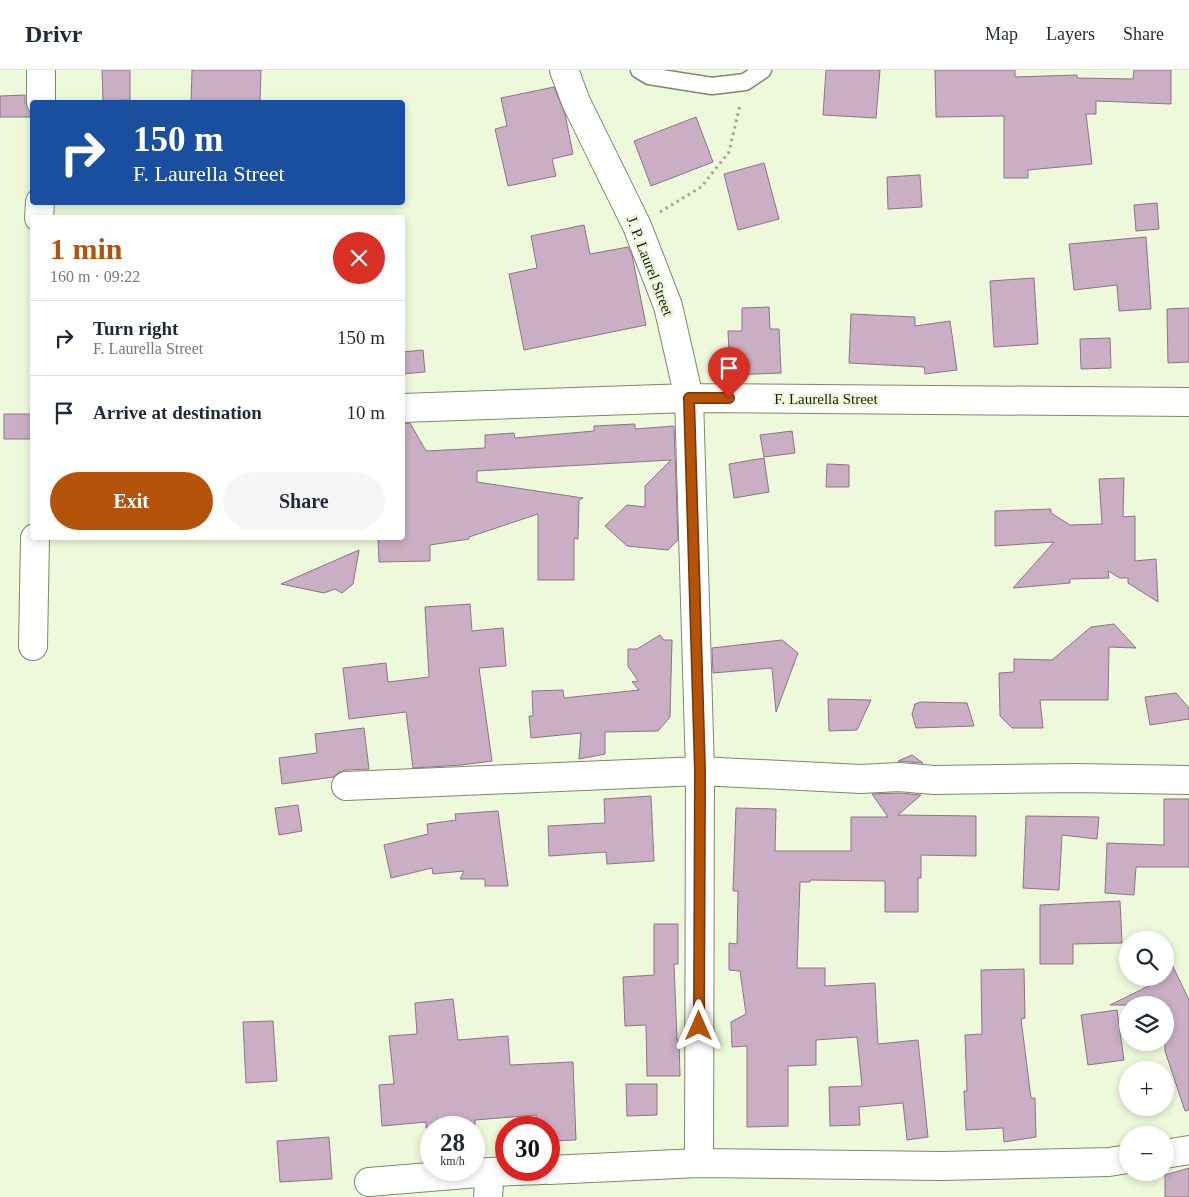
<!DOCTYPE html>
<html lang="en">
<head>
<meta charset="utf-8">
<style>
  body { margin:0; font-family:"Times New Roman",serif; background:#f6f6f7; color:#1f2937; height:100vh; display:flex; flex-direction:column; font-size:19px; white-space:nowrap }
  * { box-sizing:border-box; margin:0 }
  p { font-size:16px; color:#747a83 }
  .icon { flex:none; width:28px; height:28px; fill:none; stroke:currentColor; stroke-width:2; stroke-linecap:round; stroke-linejoin:round }
  .map { position:relative; flex:1; overflow:hidden }
  .panel { position:absolute; left:30px; top:145px; width:375px; height:325px; display:flex; flex-direction:column; background:#fff; border-radius:5px; box-shadow:0 2px 8px #0003 }
  .panel>* { flex:none }
  .hud { position:absolute; left:30px; top:30px; width:375px; height:105px; border-radius:5px; box-shadow:0 2px 8px #0003; background:#1a4fa0; color:#fff; overflow:hidden }
  .tools { position:absolute; left:1119px; top:861px; display:grid; gap:10px }
  .tools a { display:grid; place-items:center; width:55px; height:55px; border-radius:50%; background:#fff; box-shadow:0 2px 8px #0003; font-size:25px }
  .speed { position:absolute; left:420px; top:1046px; display:flex; gap:10px; font-size:25px; font-weight:700; text-align:center }
  .speed>* { display:grid; place-content:center; width:65px; height:65px; border-radius:50%; background:#fff; box-shadow:0 2px 8px #0003; line-height:1 }
  .speed small { font-size:12px; font-weight:400 }
  .speed .limit { border:8px solid #d22; background:#fff; color:#111 }
  .pin { position:absolute; display:grid; place-items:center; width:42px; height:42px; color:#fff; margin:-51px -21px; border-radius:50% 50% 50% 0; rotate:-45deg; box-shadow:0 0 5px #0007 }
  .pin .icon { rotate:45deg }
  .me { position:absolute; width:55px; margin:-28px; rotate:0deg; stroke-linejoin:round; filter:drop-shadow(0 0 4px #0008) }
  .turn { display:flex; align-items:center; gap:18px; height:105px; padding:0 20px; font-size:22px }
  .turn .icon { width:65px; height:65px; stroke-width:2.5 }
  .turn b { display:block; font-size:35px; line-height:42px }
  .round { display:grid; place-items:center; flex:none; width:52px; height:52px; border-radius:26px; background:#f6f6f7 }
  .summary { display:flex; align-items:center; justify-content:space-between; height:85px; padding:0 20px }
  h1 { font-size:30px; font-weight:600; line-height:38px; color:#b45309 }
  .cta { display:flex; gap:10px; margin-top:auto; padding:10px 20px }
  .cta a { flex:1; height:58px; border-radius:30px; background:#b45309; color:#fff; font-size:20px; font-weight:600; line-height:58px; text-align:center }
  .cta a+a { background:#f6f6f7; color:#1f2937 }
  ul { padding:0; list-style:none }
  li { display:flex; align-items:center; gap:15px; height:75px; padding:0 20px; border-top:1px solid #e0e1e3 }
  li div { flex:1 }
  li b { display:block; font-size:19px }
  li em { font-style:normal }
  header { display:flex; align-items:center; gap:30px; box-sizing:border-box; height:70px; padding:0 25px; background:#fff; border-bottom:1px solid #e0e1e3 }
  header strong { font-size:24px }
  nav { display:flex; gap:28px; margin-inline-start:auto; font-size:18px }
  .map>svg:first-child { display:block }
  .building { fill:#c9aec4; stroke:#8d7489 }
  .lines { fill:none; stroke-linecap:round; stroke-linejoin:round }
  .service-casing { stroke:#7e886c; stroke-width:19 }
  .minor-casing { stroke:#7e886c; stroke-width:30 }
  .path { stroke:#9ea890; stroke-width:3; stroke-dasharray:2.5 4; stroke-linecap:butt }
  .service { stroke:#fff; stroke-width:16 }
  .minor { stroke:#fff; stroke-width:28 }
  .route-casing { stroke:#753606; stroke-width:12 }
  .route { stroke:#b45309; stroke-width:9 }
  .labels { text-anchor:middle; stroke-width:5; stroke-linejoin:round; paint-order:stroke }
  .street-label { font-size:15px; fill:#171b10; stroke:#edf9da }
</style>
</head>
<body>
<header>
<strong>Drivr</strong>
<nav><a>Map</a><a>Layers</a><a>Share</a></nav>
</header>
<div class="map">
<svg width="1189" height="1127" viewBox="0 0 1189 1127">
  <rect width="100%" height="100%" fill="#edf9da"/>
  <!-- building -->
  <path class="building" d="M102,0H130V30L103,31Z
    M192,0H261L260,32H191Z
    M826,0H880L876,48L823,45Z
    M935,0H1015V7L1077,5V8L1133,9L1134,0H1171V34L1096,31V44H1086L1092,94L1028,100V108H1004V46L936,47Z
    M554,17L565,44L573,84L552,89L556,106L508,116L495,59L507,56L501,28Z
    M25,25V32L30,42V47H0V26Z
    M696,47L713,92L651,116L634,71Z
    M764,93L779,149L738,160L724,104Z
    M920,105L922,137L888,139L887,107Z
    M1157,133L1159,159L1136,161L1134,135Z
    M584,155L590,184L628,177L632,185L646,255L524,280L509,204L537,198L531,166Z
    M1146,167L1151,239L1119,241L1117,215L1074,220L1069,174Z
    M1034,208L1038,274L994,277L990,211Z
    M769,237L770,259H779L781,303L730,305L728,261H742V238Z
    M1189,238V292L1168,293L1167,239Z
    M851,244L915,247V256L950,251L957,300L925,304L924,297L849,293Z
    M1110,268L1111,298L1081,299L1080,269Z
    M423,280L425,302L402,304V282Z
    M4,344H32V369H4Z
    M410,353L426,381L485,378V365L514,363L515,368L594,361V356L635,354V359L674,356L678,470L668,480L627,476L605,456L627,435L645,437V416L671,390L477,401V412L583,428L579,430L578,469L574,468V510H538V444L469,467V469L430,475V491L379,492L378,468H402V354Z
    M792,361L795,383L764,387L760,365Z
    M764,388L769,422L734,428L729,394Z
    M827,394L849,395V417H826Z
    M1124,408L1123,447L1135,446V491L1156,489L1158,532L1128,513V508H1120L1108,501L1109,508L1070,509V513L1013,518L1054,472L995,476V441L1051,439V443L1070,455L1102,454L1099,409Z
    M359,480L353,514L342,523L335,519L324,523L281,514Z
    M470,534L472,561L503,558L506,596L479,598L492,691L461,695L413,698L406,642L349,649L343,598L386,593L388,612L429,607L425,537Z
    M1114,554L1136,578L1109,577L1108,630H1040L1043,658H1012L1000,646L999,603L1014,602V589L1052,590L1091,557Z
    M660,565L664,570H672L670,647L658,661L605,662V684L579,689L581,663L531,668L529,646H533L532,621L563,620L564,628L639,620L632,612L638,611L628,596V579H637Z
    M782,570L798,583L776,642L772,598L713,603L712,578Z
    M1176,623L1189,638V649L1150,655L1145,627Z
    M828,629L871,630L857,660L829,661Z
    M920,632L967,633L974,656L916,658L912,644L915,634Z
    M364,658L369,699L345,700L338,703L334,707L282,714L279,688L317,683L315,664Z
    M912,685L923,693L898,691Z
    M899,723L921,725L898,745L976,746V786L921,785V808H918V842H885V811L810,810V812H800L797,898H825V916L875,913L878,974L918,970L928,1067L907,1070L903,1033L859,1037L860,1055L830,1056L829,1017L862,1016L857,967L816,970V995L788,996V1056L747,1057V976L732,977L731,952L746,944L740,901L729,900V873L737,874L738,821H733L736,738L776,739L775,781H851V747H888L872,724Z
    M651,726L654,791L607,794L606,782L549,786L548,756L605,753L604,729Z
    M1164,729H1189V797H1136L1134,825L1105,823L1107,773L1164,775Z
    M298,735L302,761L279,765L275,738Z
    M498,741L508,816H485V809H460L464,801L433,804L432,798L391,808L384,775L428,764L427,754L456,750L455,744Z
    M1026,746L1099,747L1097,769L1062,765L1059,820L1023,818Z
    M1120,831L1122,873L1073,874V894H1040V835Z
    M654,854H678V894H674L677,970H679L680,1006H647L646,955L625,956L623,907L654,905Z
    M1165,880L1189,930V1040L1185,1041L1165,981V935H1110L1165,908Z
    M1024,899L1025,948L1021,949L1031,1028H1035L1036,1067L1004,1072L1003,1058L966,1060L964,1021H967L965,965L982,964L981,900Z
    M453,929L458,970L508,966L510,995L573,992L576,1070L549,1071V1058H537L536,1045L475,1050V1058H426V1052L382,1056L379,1015L394,1014L389,966L417,964L415,933Z
    M1117,940L1124,990L1088,995L1081,945Z
    M273,951L277,1011L246,1013L243,952Z
    M626,1014H657V1045L627,1046Z
    M329,1067L332,1109L280,1112L277,1071Z
    M1189,1098V1127H1165V1105Z"/>
  <g class="lines">
    <!-- service casing -->
    <g class="service-casing">
      <path id="service" d="M639,0L649,6L712,16L745,12L763,0"/>
    </g>
    <!-- minor casing -->
    <g class="minor-casing">
      <path id="minor" d="M564,0L576,32L637,156L668,236L689,328L700,701L699,1093
        M41,32V0
        M39,148L40,132
        M402,338L689,328L1189,332
        M33,576L35,468
        M346,716L700,701L861,709L899,707L934,710L1076,708L1189,710
        M1165,1084L1189,1080
        M549,1100L699,1093L942,1096L1109,1092L1128,1089
        M369,1112L490,1102L543,1100
        M488,1127L490,1102"/>
    </g>
    <!-- path -->
    <path class="path" d="M660,142L701,117L729,82L740,35"/>
    <!-- service -->
    <use href="#service" class="service"/>
    <!-- minor -->
    <use href="#minor" class="minor"/>
  </g>
  <g class="lines">
    <!-- route casing -->
    <g class="route-casing">
      <path id="route" d="M699,956L700,701L689,328H729"/>
    </g>
    <!-- route -->
    <use href="#route" class="route"/>
  </g>
  <g class="labels">
    <!-- street labels -->
    <g class="street-label">
      <text transform="translate(650 196) rotate(69)" y="5">J. P. Laurel Street</text>
      <text x="826" y="334">F. Laurella Street</text>
    </g>
  </g>
</svg>
<div class="tools">
<a><svg class="icon" aria-label="search" viewBox="0 0 24 24"><circle cx="10" cy="10" r="6"/><path d="M15 15l6 6"/></svg></a>
<a><svg class="icon" aria-label="layers" viewBox="0 0 24 24"><path d="M12 4l9 5-9 5-9-5zM3 14l9 5 9-5"/></svg></a>
<a>+</a>
<a>−</a>
</div>
<div class="speed"><div>28<small>km/h</small></div><div class="limit">30</div></div>
<div class="pin" style="left:729px;top:328px;background:#d93025"><svg class="icon" aria-label="arrive" viewBox="0 0 24 24"><path d="M6 21V4h12l-3 4 3 4H6"/></svg></div>
<svg class="me" style="left:699px;top:956px" viewBox="-20 -20 40 40"><path d="M0-17L14 15 0 8-14 15z" fill="#b45309" stroke="#fff" stroke-width="4"/></svg>
<div class="hud">
<div class="turn"><svg class="icon" aria-label="right" viewBox="0 0 24 24"><path d="M7 20v-9h11M14 6l5 5-5 5"/></svg><div><b>150 m</b>F. Laurella Street</div></div>
</div>
<section class="panel">
<div class="summary"><div><h1>1 min</h1><p>160 m · 09:22</p></div><a class="round" style="background:#d93025;color:#fff"><svg class="icon" aria-label="close" viewBox="0 0 24 24"><path d="M6 6l12 12M18 6L6 18"/></svg></a></div>
<ul>
<li><svg class="icon" aria-label="right" viewBox="0 0 24 24"><path d="M7 20v-9h11M14 6l5 5-5 5"/></svg><div><b>Turn right</b><p>F. Laurella Street</p></div><em>150 m</em></li>
<li><svg class="icon" aria-label="arrive" viewBox="0 0 24 24"><path d="M6 21V4h12l-3 4 3 4H6"/></svg><div><b>Arrive at destination</b></div><em>10 m</em></li>
</ul>
<div class="cta"><a>Exit</a><a>Share</a></div>
</section>
</div>
</body>
</html>
